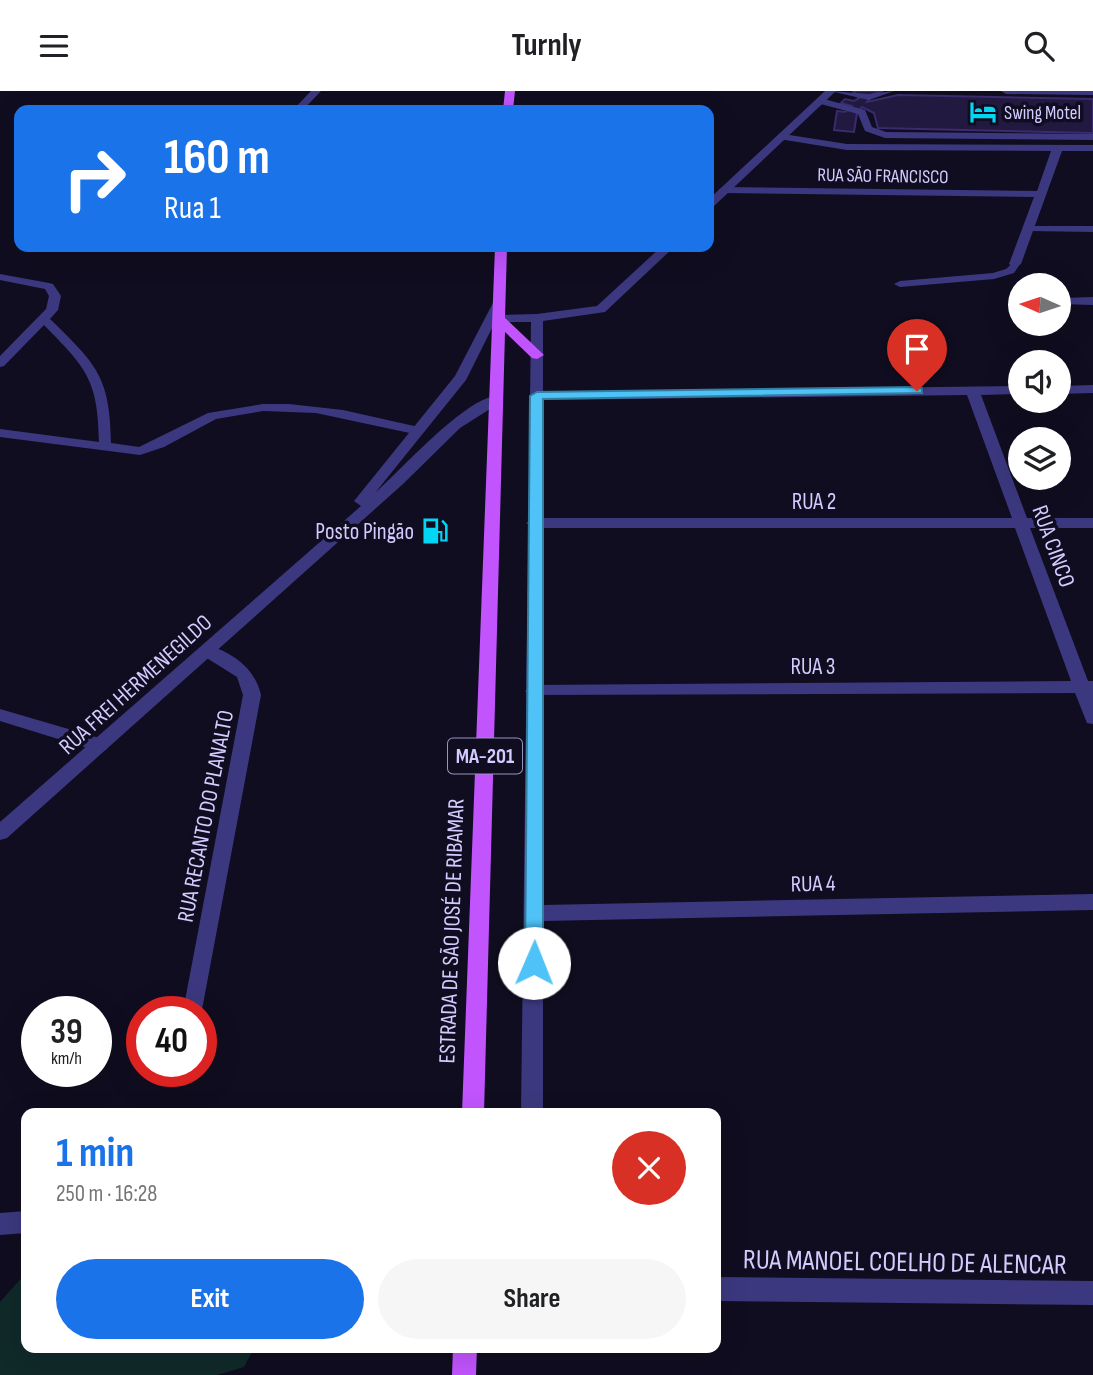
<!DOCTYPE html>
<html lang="en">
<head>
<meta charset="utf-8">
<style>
  body { margin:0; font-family:"Sofia Sans Condensed",sans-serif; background:#f6f6f6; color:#202124; height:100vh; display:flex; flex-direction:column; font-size:26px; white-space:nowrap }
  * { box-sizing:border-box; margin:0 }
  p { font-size:23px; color:#757577 }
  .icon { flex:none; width:38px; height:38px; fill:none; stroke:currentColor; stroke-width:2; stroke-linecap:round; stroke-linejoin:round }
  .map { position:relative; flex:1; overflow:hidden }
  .side { position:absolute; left:21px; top:1017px; width:700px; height:245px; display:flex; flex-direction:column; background:#fff; border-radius:14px; box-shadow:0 7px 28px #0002 }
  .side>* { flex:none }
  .top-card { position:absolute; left:14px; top:14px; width:700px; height:147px; border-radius:14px; box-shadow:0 7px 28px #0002; background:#1a73e8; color:#fff; overflow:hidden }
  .needle { width:46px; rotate:273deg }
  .tools { position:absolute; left:1008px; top:182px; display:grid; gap:14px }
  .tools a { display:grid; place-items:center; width:63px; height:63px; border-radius:50%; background:#fff; box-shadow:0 7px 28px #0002; font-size:35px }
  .speed { position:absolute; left:21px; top:905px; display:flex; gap:14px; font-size:35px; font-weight:700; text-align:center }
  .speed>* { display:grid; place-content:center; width:91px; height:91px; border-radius:50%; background:#fff; box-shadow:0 7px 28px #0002; line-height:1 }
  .speed small { font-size:18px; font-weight:400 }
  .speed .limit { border:10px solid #d22; background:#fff; color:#111 }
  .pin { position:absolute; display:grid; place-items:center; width:60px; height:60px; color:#fff; margin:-72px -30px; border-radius:50% 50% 50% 0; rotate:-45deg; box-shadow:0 0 7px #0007 }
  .pin .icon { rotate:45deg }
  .me { position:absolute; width:77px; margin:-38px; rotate:1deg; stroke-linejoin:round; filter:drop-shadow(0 0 5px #0008) }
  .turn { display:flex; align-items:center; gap:24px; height:147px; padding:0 35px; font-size:32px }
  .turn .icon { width:91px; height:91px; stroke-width:2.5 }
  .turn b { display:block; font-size:49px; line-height:60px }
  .round { display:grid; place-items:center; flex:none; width:74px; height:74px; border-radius:37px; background:#f6f6f6 }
  .overview { display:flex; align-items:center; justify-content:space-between; height:119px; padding:0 35px }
  h1 { font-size:42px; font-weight:700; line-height:52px; color:#1a73e8 }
  .action { display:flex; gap:14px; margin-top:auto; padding:14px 35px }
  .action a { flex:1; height:80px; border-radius:42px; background:#1a73e8; color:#fff; font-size:28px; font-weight:700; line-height:80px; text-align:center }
  .action a+a { background:#f6f6f6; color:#202124 }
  header { display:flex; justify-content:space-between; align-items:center; height:91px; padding:0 35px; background:#fff; font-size:32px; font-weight:700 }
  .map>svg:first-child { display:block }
  .green { fill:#102a29 }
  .building { fill:#221941; stroke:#3a2b6c; stroke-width:2 }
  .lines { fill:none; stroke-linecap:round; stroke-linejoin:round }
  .service { fill:#3c387f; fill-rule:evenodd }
  .minor { fill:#3c387f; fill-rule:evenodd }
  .tertiary { fill:#3c387f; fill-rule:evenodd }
  .primary { fill:#c254fe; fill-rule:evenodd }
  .route { fill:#4fc3f7; stroke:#337fa1; stroke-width:2 }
  .labels { text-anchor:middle; stroke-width:7; stroke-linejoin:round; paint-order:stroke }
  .far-poi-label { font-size:19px; fill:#d3ccff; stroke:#100d20; text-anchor:start }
  .far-street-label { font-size:19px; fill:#d3ccff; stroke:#100d20 }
  .shield { fill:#100d20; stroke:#9893bc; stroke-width:2 }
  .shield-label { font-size:21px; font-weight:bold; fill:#d3ccff }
  .street-label { font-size:23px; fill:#d3ccff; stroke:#100d20 }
  .poi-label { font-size:23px; fill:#d3ccff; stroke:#100d20; text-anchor:end }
  .near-street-label { font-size:28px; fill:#d3ccff; stroke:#100d20 }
</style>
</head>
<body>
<header><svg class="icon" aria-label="menu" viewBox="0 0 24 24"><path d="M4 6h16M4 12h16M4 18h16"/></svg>Turnly<svg class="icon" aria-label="search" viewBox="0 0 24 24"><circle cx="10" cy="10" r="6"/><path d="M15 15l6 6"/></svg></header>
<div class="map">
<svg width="1093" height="1284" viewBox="0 0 1093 1284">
  <rect width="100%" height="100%" fill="#100d20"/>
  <!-- green -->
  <path class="green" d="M26,1182V1256L254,1257L244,1276L217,1284H0V1211Z"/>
  <!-- building -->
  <path class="building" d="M883,0L873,3L867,11L898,4L1093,8V42L878,37L874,22L862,16L857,22L854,41L834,39L837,20L845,21L852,15L841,12L845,8L854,10L859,7L853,0Z"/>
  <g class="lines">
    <!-- service -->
    <path class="service" d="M311,0H321L303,19H293Z
      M830,0L869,3L894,0L869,9Z
      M1001,0H1093V4L1006,3Z
      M820,7L865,19L872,36L886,41L1093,43V49L885,47L865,40L858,23L817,12L815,10Z
      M1024,135H1093V141L1028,140L1023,137Z
      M1015,170L1020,173L1014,182L994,188L900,196L894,193L900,190L993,182L1006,178Z
      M0,183L49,192L53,193L61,205L58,219L50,228C96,273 110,285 111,352L139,356L208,322L263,313H289L343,319L423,337L425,340L419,344L316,322L263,320L216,328L164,356L140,364L0,346V338L99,351C98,288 86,277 44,234L4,275L0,276V265L46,218L49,205L45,198L0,189Z"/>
    <!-- minor -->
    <path class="minor" d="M783,43L847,53L1093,54V60H1062L1021,173L1015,177L1009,173L1034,106L724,102L718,99L724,96L1037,100L1051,60L847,59L779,48V44Z
      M1093,206V214L1059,213L1060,208L1064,207Z
      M1093,294V302L1059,303V295Z
      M1020,295V303L981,304L1027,427H1093V437H1030L1088,590H1093V633L1087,632L1075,602L528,604L525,600L534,594L1071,590L1015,437H534L526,432L534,427H1012L967,304L537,309L530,305L537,301Z
      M208,554C233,562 255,577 261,604L201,924V920H183L243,604L237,586L202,564L200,560Z
      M0,618L106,649L109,654L106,659L100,661L0,630Z
      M26,1120V1142L0,1144V1122Z
      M716,1186L1093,1190V1214L716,1210Z"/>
    <!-- tertiary -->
    <path class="tertiary" d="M825,0H836L713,116L709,117V108Z
      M661,156H674L605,221L543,230V814L1093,803V819L543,830V1022H521L531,231H495L466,289L375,402C398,382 472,299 501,305V311L460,337L403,393L7,747L0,749V731L361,415L354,410L455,285L495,208L505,211L499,224L537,223L597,215Z"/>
    <!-- primary -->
    <path class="primary" d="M505,0H515L513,19H503Z
      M495,156H507L505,227L544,264L537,268L532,267L505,241L484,1022H462Z
      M453,1256H477L476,1284H452Z"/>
  </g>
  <!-- route -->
  <path class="route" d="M917,296L922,297V302L543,308V872L541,877H528L525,872L530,305L537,301Z"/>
  <!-- icons -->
  <defs>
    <g id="hotel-bare" transform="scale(2.1)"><path d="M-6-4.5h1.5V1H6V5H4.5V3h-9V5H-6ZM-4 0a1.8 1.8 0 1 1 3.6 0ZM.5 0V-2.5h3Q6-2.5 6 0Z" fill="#02d6f5" stroke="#100d20" stroke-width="2.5" paint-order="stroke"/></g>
    <g id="fuel-bare" transform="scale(2.1)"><path d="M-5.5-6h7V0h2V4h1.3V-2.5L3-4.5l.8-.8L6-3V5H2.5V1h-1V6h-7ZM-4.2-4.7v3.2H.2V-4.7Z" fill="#02d6f5" stroke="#100d20" stroke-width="2.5" paint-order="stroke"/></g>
  </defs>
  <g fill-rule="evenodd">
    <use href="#hotel-bare" x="983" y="21"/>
    <use href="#fuel-bare" x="435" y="440"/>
  </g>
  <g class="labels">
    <!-- far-poi labels -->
    <g class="far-poi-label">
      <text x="1004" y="28">Swing Motel</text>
    </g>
    <!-- far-street labels -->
    <g class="far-street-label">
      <text transform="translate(883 84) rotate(1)" y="7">RUA SÃO FRANCISCO</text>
    </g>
    <!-- shield labels -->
    <rect class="shield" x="448" y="647.5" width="74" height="35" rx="5"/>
    <g class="shield-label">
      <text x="485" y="672">MA-201</text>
    </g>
    <!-- street labels -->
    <g class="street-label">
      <text x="814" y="418">RUA 2</text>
      <text transform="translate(1054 455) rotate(70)" y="8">RUA CINCO</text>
      <text x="813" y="583">RUA 3</text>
      <text transform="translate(135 593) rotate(-42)" y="8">RUA FREI HERMENEGILDO</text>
      <text transform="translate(205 725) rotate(-79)" y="8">RUA RECANTO DO PLANALTO</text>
      <text transform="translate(813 792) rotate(-1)" y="8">RUA 4</text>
      <text transform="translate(451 840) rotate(-88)" y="8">ESTRADA DE SÃO JOSÉ DE RIBAMAR</text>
    </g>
    <!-- poi labels -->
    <g class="poi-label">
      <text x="414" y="448">Posto Pingão</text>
    </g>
    <!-- near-street labels -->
    <g class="near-street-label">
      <text transform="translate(905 1170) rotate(1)" y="10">RUA MANOEL COELHO DE ALENCAR</text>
    </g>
  </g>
</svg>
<div class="tools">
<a><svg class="needle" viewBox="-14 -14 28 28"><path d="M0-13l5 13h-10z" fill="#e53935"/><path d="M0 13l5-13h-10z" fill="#757577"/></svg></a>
<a><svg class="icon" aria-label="sound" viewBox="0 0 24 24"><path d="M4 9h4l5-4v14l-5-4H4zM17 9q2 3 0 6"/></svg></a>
<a><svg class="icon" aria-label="layers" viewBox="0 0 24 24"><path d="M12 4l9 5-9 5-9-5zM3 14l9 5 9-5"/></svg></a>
</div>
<div class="speed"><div>39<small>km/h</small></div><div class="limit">40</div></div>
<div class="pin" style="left:917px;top:300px;background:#d93025"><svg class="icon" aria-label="arrive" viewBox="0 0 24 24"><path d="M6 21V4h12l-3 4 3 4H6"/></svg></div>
<svg class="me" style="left:534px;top:872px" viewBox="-20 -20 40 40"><circle r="19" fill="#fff"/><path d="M0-13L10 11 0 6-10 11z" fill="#4fc3f7"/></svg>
<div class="top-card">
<div class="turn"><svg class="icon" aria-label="right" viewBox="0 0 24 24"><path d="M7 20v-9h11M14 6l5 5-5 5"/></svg><div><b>160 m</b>Rua 1</div></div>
</div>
<section class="side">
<div class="overview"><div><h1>1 min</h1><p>250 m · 16:28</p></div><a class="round" style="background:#d93025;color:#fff"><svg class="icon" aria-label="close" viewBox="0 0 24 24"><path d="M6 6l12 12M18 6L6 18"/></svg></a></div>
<div class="action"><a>Exit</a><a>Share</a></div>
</section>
</div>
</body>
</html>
